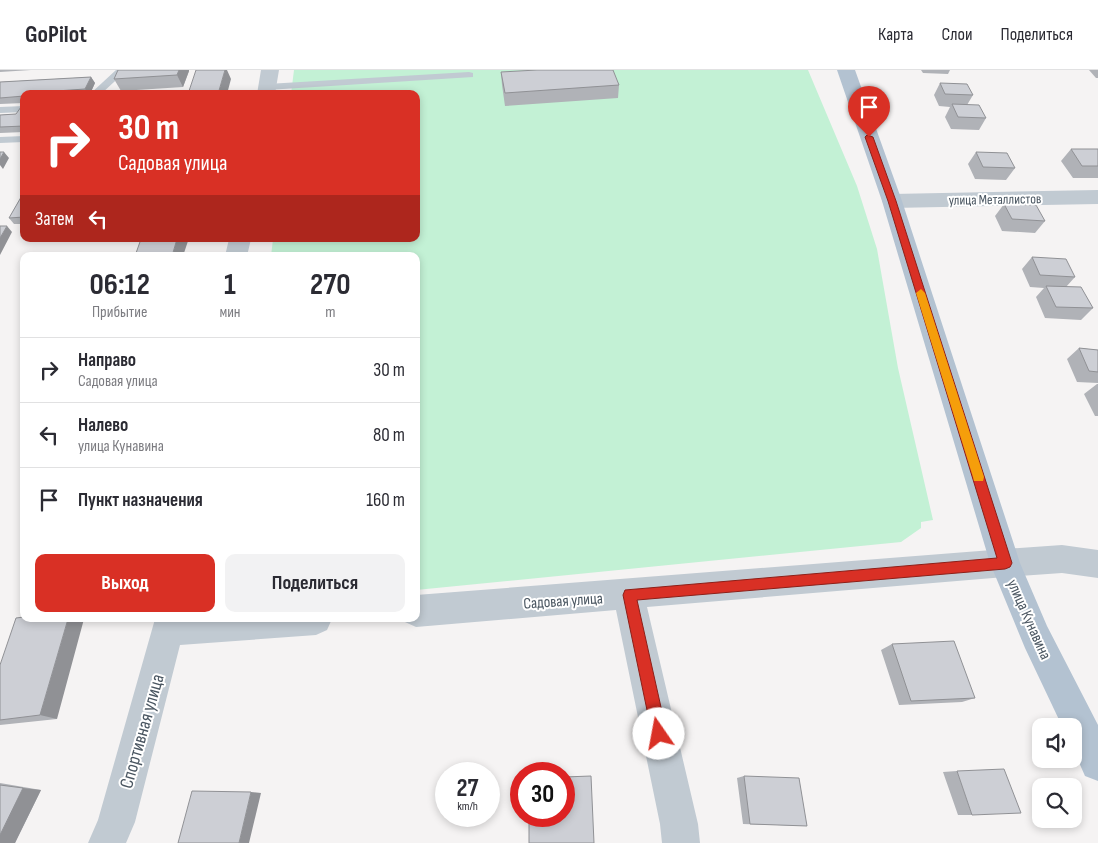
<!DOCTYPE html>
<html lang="ru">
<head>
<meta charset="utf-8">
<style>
  body { margin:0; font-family:"Sofia Sans Condensed",sans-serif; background:#f2f2f3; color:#2b2b33; height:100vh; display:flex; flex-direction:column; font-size:19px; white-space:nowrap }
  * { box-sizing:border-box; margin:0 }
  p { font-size:16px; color:#7c7c81 }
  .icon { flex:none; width:28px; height:28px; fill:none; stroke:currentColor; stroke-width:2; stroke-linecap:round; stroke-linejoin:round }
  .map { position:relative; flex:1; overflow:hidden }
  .drawer { position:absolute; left:20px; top:182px; width:400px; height:370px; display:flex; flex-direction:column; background:#fff; border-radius:10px; box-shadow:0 2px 8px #0003 }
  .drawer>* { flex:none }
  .top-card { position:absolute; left:20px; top:20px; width:400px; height:152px; border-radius:10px; box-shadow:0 2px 8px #0003; background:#d93025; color:#fff; overflow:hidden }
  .controls { position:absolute; left:1032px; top:648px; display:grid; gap:10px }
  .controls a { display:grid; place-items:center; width:50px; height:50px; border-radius:10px; background:#fff; box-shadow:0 2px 8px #0003; font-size:25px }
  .speed { position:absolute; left:435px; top:692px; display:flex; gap:10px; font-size:25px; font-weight:700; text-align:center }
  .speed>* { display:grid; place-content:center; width:65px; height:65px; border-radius:50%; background:#fff; box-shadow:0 2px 8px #0003; line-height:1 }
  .speed small { font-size:12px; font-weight:400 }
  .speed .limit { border:8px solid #d22; background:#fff; color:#111 }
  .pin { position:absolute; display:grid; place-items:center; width:42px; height:42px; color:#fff; margin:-51px -21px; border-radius:50% 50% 50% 0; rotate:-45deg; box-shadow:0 0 5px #0007 }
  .pin .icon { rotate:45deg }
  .me { position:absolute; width:55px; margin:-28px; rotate:348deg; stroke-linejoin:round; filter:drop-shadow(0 0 4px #0008) }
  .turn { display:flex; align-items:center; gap:18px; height:105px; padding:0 15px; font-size:22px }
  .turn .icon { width:65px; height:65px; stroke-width:2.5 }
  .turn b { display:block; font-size:35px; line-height:42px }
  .then { display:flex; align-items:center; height:48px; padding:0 15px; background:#0003; gap:10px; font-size:19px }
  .eta { display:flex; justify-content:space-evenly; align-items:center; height:85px; text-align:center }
  .eta b { font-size:30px; font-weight:700; line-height:35px }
  .primary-button { display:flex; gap:10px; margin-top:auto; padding:10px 15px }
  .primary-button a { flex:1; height:58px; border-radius:10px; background:#d93025; color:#fff; font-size:20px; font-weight:700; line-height:58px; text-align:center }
  .primary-button a+a { background:#f2f2f3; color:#2b2b33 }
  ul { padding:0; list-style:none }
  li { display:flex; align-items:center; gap:15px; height:65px; padding:0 15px; border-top:1px solid #e1e1e2 }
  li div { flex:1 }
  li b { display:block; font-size:19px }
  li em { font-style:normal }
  header { display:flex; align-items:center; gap:30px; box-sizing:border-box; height:70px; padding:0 25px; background:#fff; border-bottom:1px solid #e1e1e2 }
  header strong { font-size:24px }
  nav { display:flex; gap:28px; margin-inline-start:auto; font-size:18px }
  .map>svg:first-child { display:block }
  .green { fill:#c3f1d5 }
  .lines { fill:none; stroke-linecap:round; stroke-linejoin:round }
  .service { fill:#c1cad2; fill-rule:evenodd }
  .minor { fill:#c1cad2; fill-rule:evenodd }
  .tertiary { fill:#c1cad2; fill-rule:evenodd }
  .primary { fill:#b3c2d1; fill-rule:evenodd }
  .wall { fill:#b0b2b7 }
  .shaded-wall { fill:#909195 }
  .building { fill:#cdcfd5; stroke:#909195 }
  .route { fill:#d93025; stroke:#8d1f18 }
  .slow { fill:#f59e0b }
  .labels { text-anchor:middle; stroke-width:4; stroke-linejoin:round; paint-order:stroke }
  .far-street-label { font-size:14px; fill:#4a5661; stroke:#fff }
  .street-label { font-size:16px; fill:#4a5661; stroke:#fff }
  .near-street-label { font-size:19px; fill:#4a5661; stroke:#fff }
</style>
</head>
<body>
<header>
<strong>GoPilot</strong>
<nav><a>Карта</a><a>Слои</a><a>Поделиться</a></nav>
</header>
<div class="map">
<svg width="1098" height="773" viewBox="0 0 1098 773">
  <rect width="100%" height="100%" fill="#f5f3f3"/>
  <!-- green -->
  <path class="green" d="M294,0H808L857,116L877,179L898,298L933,450L921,452V458L901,472L416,520V186H271L273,169H416V24H291Z"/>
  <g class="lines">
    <!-- service -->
    <path class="service" d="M116,0H127L101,24H90Z
      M469,2L473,3V7L267,20L262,17L267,14Z
      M24,36V42L0,43V37Z
      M24,66V72L0,73V67Z"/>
    <!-- minor -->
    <path class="minor" d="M261,0H279L275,24H257Z
      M1098,120V134L892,138L885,136L882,131L885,126L892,124Z
      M229,169H251L247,186H225Z
      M1005,479L1016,483L1020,493L1016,503L1005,507L647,537L698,754L700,773H662L660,754L616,540L416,557L405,552L403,549H416V525Z
      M155,549H332L327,560L316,565L180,575L135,752L126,773H88L98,750Z"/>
    <!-- tertiary -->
    <path class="tertiary" d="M1062,475L1098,480V508L1062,503L1005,507L994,503L990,493L994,483L1005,479Z"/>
    <!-- primary -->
    <path class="primary" d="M837,0H855L902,131L1020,493L1047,556L1098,655V711L1085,706L1074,681V656H1062L1025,578L990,493L882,131Z"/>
  </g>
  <!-- wall -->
  <path class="wall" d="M0,0H31L0,2Z
    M921,0H950L948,4L923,3Z
    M1089,0H1098V8H1096Z
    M189,1L183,17L121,21L114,9Z
    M501,2L619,15L618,28L505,36L502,15Z
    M91,7L95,13L90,24H24V33L0,34V12Z
    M940,13L973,25L967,35L986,48L979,60L951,59L945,47L950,37L939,36L934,25Z
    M24,37V62L0,63V45L16,44Z
    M1071,79H1098V108H1073L1061,91Z
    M976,82L1015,98L1006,110L975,109L968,94Z
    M24,122V154H14L9,148Z
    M1004,134L1045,151L1035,163L1002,161L995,146Z
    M1032,187L1075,207L1066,217L1093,238L1081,250L1045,248L1036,227L1044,218L1030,217L1022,199Z
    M1079,278L1098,280V313L1077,312L1067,289Z
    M1097,314H1098V346H1095L1084,324Z
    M892,574L975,628L962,632L899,635L881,580Z
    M0,595L57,649L0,655Z
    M957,701L972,745H958L943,702Z
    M744,706L807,756L743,754L737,708Z
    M0,713L41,720L15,773H0Z"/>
  <!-- shaded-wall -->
  <path class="shaded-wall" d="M179,0H189V1L183,17L177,5Z
    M225,0H227L231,9L227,24H218Z
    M91,7L95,13L90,24H88L85,19Z
    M4,82L9,88L3,99L0,95V89Z
    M7,156L12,162L0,185V168Z
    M177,169H187L188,171L183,186H172Z
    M68,549H84L57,649L40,645Z
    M23,718L41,720L15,773H0V765Z
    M251,722L261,723L249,773H239Z"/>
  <!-- building -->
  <path class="building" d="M118,0H179L177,5L114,9Z
    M196,0H225L218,24H188Z
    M537,0H613L619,15L505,23L501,2Z
    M91,7L85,19L42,22L41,24H24V26L0,28V12Z
    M940,13L967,14L973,25L945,24Z
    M952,34L979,35L986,48L958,47Z
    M21,37H24V56L0,57V45L16,44Z
    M1071,79H1098V96H1082Z
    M0,82H4L0,89Z
    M976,82L1007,83L1015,98L983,97Z
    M24,122V147L9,148Z
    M1004,134L1036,135L1045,151L1012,149Z
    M0,156H7L0,168Z
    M141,169H177L172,186H135Z
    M1032,187L1066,189L1075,207L1040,205Z
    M1046,216L1081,217L1093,238L1056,237Z
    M1079,278L1098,280V302L1089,301Z
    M24,547V549H68L40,645L0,650V595L16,548Z
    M954,571L975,628L911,631L892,574Z
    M1004,699L1021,743L972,745L957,701Z
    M591,706L594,773H529V746H564V707Z
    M744,706L799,708L807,756L750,754Z
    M0,715L23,718L0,765Z
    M192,721L251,722L239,773H178Z"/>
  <!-- route -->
  <path class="route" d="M867,65L873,67L896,131L1012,493L1010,497L1005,499L637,530L667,664L664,669L659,671L654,669L652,664L623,525L625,520L997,488L888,131L865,67Z"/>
  <!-- slow -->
  <path class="slow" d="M921,219L925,223L984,407L983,411H974L973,407L916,223Z"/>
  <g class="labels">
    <!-- far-street labels -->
    <g class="far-street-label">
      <text transform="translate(995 129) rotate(-1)" y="5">улица Металлистов</text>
    </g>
    <!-- street labels -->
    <g class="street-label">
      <text transform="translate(563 530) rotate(-4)" y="6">Садовая улица</text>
      <text transform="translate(1030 549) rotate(66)" y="6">улица Кунавина</text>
    </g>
    <!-- near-street labels -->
    <g class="near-street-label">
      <text transform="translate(141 661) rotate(-74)" y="7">Спортивная улица</text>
    </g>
  </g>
</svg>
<div class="controls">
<a><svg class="icon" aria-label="sound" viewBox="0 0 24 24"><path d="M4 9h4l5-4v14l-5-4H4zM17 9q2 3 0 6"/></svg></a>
<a><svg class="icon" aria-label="search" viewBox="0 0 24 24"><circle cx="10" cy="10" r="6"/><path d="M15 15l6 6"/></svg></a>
</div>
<div class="speed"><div>27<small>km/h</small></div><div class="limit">30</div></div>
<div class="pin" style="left:869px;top:67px;background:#d93025"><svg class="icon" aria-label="arrive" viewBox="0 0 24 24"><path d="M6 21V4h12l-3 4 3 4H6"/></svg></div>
<svg class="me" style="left:659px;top:664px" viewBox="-20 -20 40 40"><circle r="19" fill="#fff"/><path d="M0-13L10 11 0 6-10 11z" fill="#d93025"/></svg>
<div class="top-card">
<div class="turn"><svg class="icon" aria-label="right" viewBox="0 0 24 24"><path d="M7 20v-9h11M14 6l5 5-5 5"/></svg><div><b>30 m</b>Садовая улица</div></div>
<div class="then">Затем<svg class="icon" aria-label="left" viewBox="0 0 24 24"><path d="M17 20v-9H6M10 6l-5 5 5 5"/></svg></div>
</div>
<section class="drawer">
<div class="eta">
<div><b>06:12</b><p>Прибытие</p></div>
<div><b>1</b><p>мин</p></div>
<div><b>270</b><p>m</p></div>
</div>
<ul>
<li><svg class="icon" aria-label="right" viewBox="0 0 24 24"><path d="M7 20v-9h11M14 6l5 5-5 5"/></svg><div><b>Направо</b><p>Садовая улица</p></div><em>30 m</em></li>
<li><svg class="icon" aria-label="left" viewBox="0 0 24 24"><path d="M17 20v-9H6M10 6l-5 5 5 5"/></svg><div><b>Налево</b><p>улица Кунавина</p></div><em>80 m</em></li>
<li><svg class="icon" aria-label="arrive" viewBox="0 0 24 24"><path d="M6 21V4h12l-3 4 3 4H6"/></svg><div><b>Пункт назначения</b></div><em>160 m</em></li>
</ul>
<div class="primary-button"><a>Выход</a><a>Поделиться</a></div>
</section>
</div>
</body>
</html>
